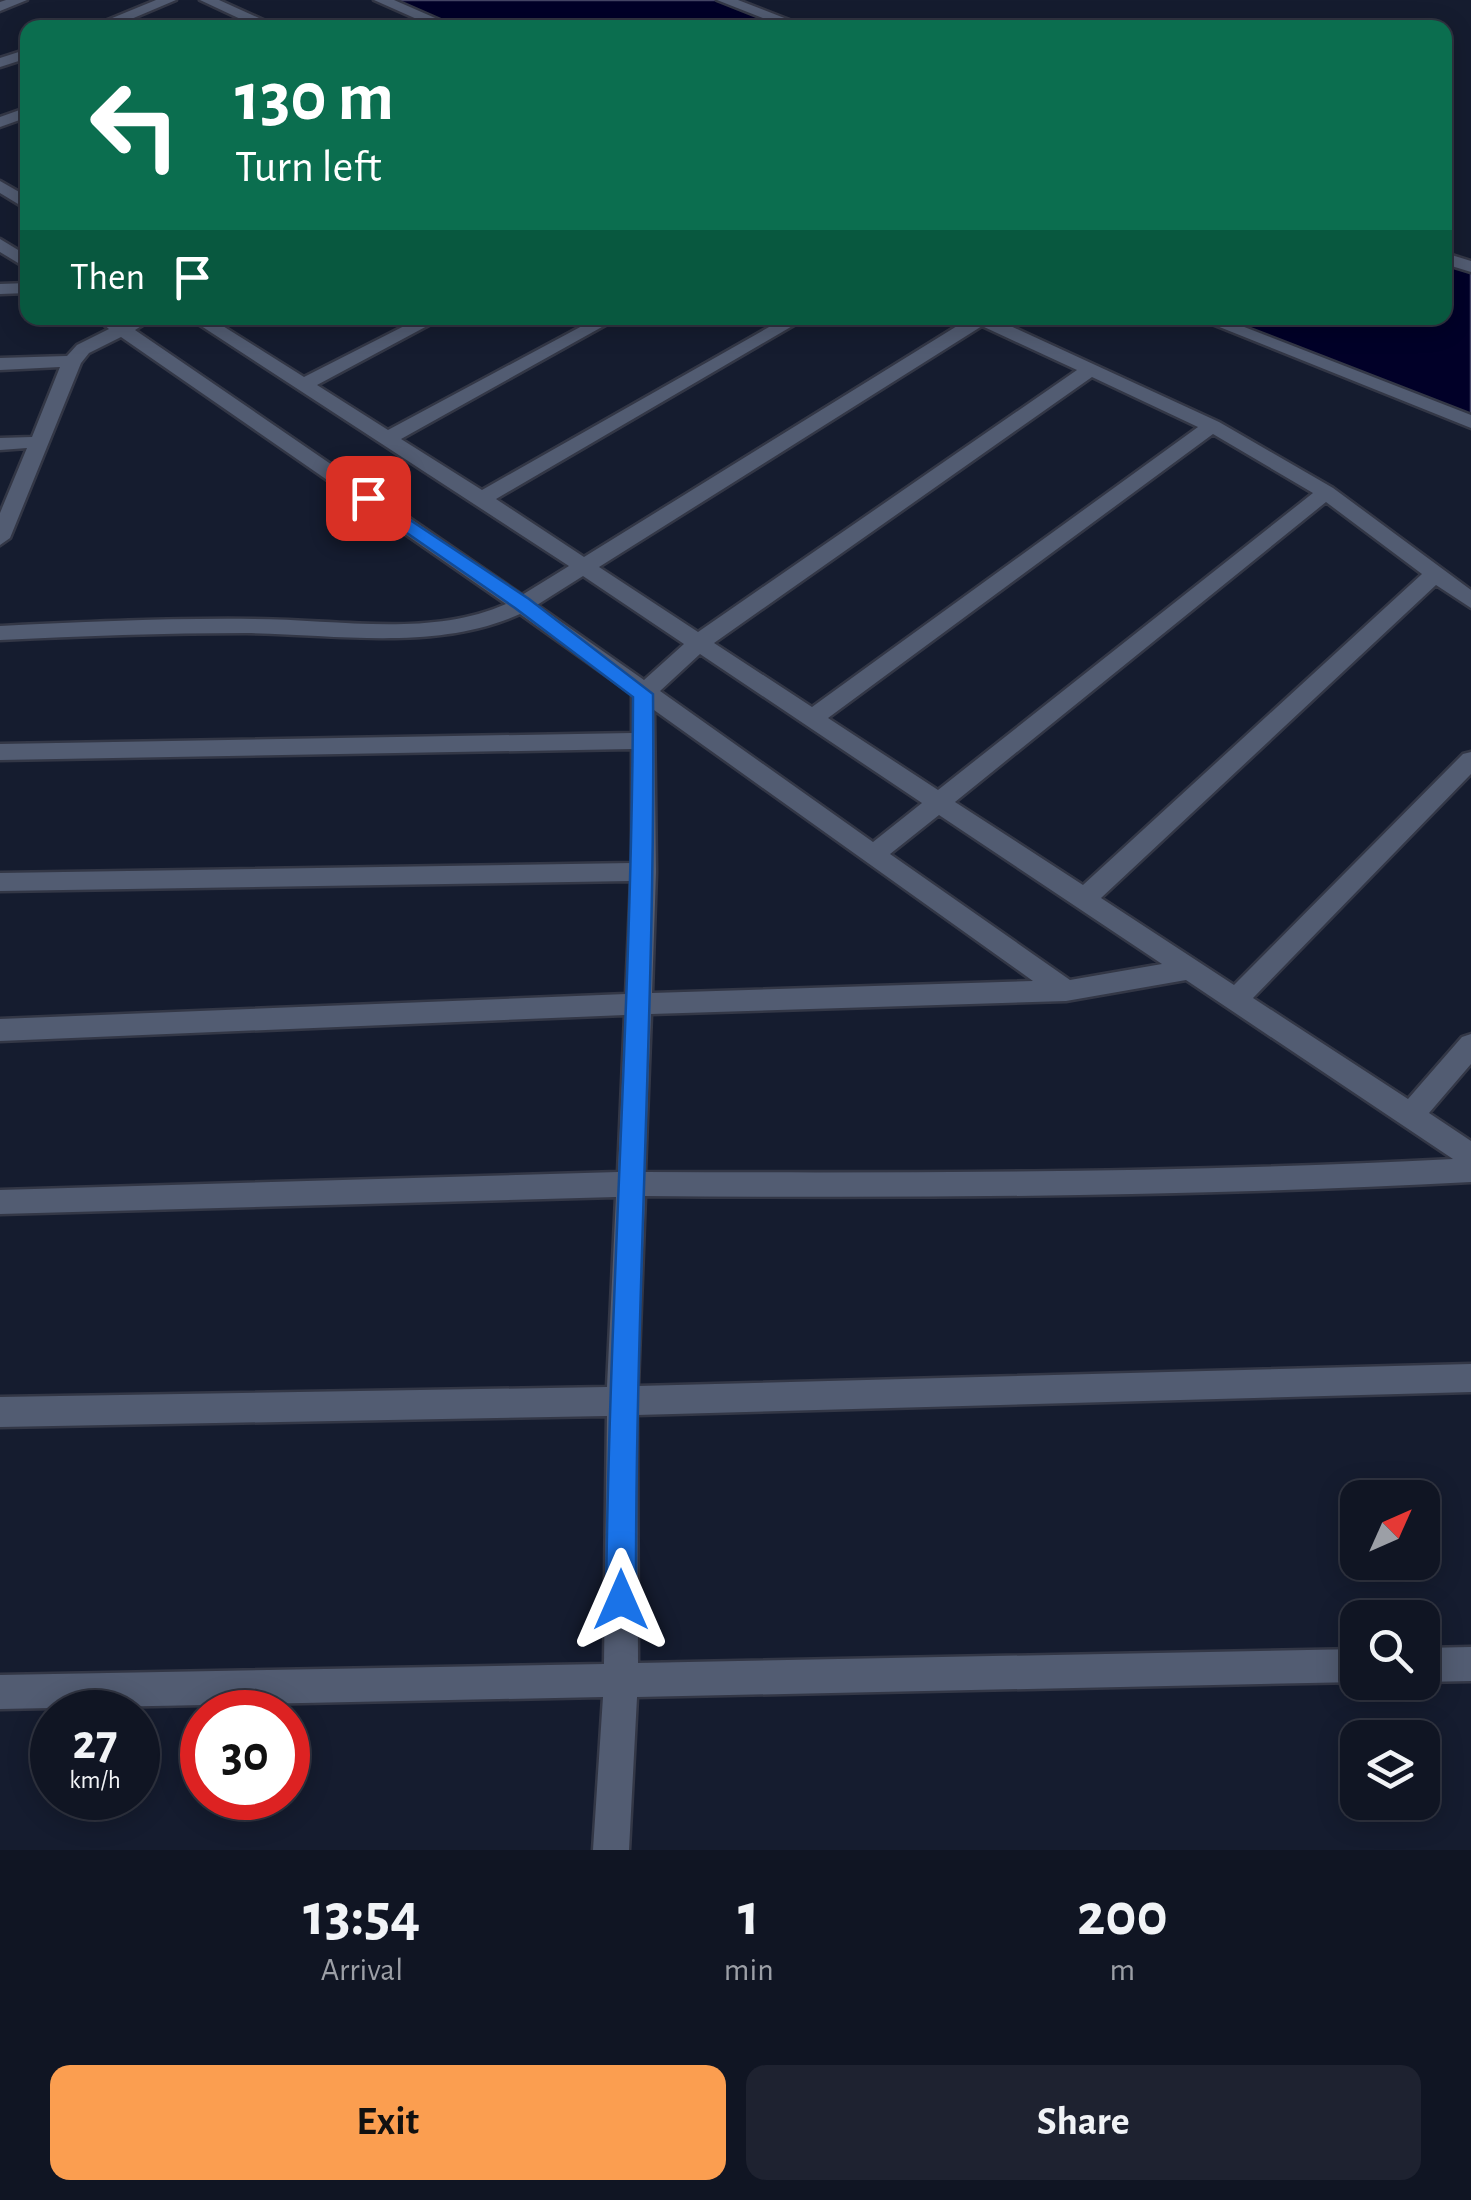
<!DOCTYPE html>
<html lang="en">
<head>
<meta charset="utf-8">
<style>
  body { margin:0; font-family:"Alegreya Sans",sans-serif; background:#1e2230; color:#f1f3f6; height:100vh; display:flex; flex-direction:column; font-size:38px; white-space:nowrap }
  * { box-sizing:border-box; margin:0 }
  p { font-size:32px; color:#9c9fa6 }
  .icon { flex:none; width:55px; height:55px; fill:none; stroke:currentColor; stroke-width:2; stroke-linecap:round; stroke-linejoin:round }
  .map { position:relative; height:1850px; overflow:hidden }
  .drawer { display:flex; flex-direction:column; background:#101523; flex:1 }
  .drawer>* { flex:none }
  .guide { position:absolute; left:20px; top:20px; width:1432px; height:305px; border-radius:20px; box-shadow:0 5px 25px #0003,0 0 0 2px #303441; background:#0b6e4f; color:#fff; overflow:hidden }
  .needle { width:65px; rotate:45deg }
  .tools { position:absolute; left:1340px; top:1480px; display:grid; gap:20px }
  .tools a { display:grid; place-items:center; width:100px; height:100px; border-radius:20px; background:#101523; box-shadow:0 5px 25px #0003,0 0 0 2px #303441; font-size:50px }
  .speed { position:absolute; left:30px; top:1690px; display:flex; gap:20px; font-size:50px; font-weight:700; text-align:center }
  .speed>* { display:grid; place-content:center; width:130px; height:130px; border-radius:50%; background:#101523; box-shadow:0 5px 25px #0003,0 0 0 2px #303441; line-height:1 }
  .speed small { font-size:25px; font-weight:400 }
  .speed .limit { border:15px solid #d22; background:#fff; color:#111 }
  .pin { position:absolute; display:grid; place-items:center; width:85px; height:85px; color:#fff; margin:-42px; border-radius:20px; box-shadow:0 5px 15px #0006 }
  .me { position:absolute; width:110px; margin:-55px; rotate:0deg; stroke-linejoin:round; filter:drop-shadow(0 0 8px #0008) }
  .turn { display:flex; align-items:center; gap:35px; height:210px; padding:0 50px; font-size:45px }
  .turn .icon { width:130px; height:130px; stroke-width:2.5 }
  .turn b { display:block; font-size:70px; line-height:85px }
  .then { display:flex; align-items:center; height:95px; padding:0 50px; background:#0003; gap:20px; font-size:38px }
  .eta { display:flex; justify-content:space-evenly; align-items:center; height:170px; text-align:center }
  .eta b { font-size:60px; font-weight:700; line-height:70px }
  .button { display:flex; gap:20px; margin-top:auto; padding:20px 50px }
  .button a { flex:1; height:115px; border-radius:20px; background:#fb9e50; color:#111; font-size:40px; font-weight:700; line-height:115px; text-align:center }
  .button a+a { background:#1e2230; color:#f1f3f6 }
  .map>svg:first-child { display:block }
  .water { fill:#010028; stroke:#434464; stroke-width:2.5 }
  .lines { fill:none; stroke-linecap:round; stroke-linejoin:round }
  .minor-casing { stroke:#333746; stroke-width:5 }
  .minor { fill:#525c72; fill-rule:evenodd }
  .route { fill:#1a73e8; stroke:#114b97; stroke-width:2.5 }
</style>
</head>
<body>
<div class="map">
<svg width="1471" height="1850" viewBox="0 0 1471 1850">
  <rect width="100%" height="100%" fill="#151c2f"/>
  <!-- water -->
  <path class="water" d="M384,0H724L803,27H453Z
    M1445,258L1471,267V422L1202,318H1445Z"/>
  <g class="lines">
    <!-- minor casing -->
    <g class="minor-casing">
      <path id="minor" d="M6,0H27L0,11V2Z
        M156,0H176L110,28H88Z
        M200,0H219L281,28H260Z
        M374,0H394L458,28H437Z
        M717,0H738L810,28H788Z
        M28,49V58L0,67V58Z
        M28,107V117L0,127V117Z
        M0,181L28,197V210L0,193Z
        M0,239L28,256V269L0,252Z
        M1445,253L1471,261V272L1445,264Z
        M28,283V293L0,294V284Z
        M96,318H116L123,322L132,318H154L135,330L522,595L569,566L189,318H210L304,377L420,318H442L317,385L388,430L597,318H618L401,439L482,490L785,318H806L496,499L584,557L970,318H993L1219,422L1333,488L1471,590V608L1436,585L1101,898L1234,985L1463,754L1471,752V774L1253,998L1408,1099L1462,1037L1471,1034V1064L1429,1113L1471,1141V1182C1195,1197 920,1198 645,1196L638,1386L1471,1364V1392L637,1415L638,1663L1358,1649L1359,1682L637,1697L629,1850H593L603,1697L0,1709V1675L604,1664L607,1416L0,1427V1397L607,1387L616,1197L0,1214V1190L618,1172L625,1015L0,1041V1019L626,994L631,881L0,891V873L632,863V749L0,760V744L632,733V694L520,614C436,652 335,634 246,633C164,633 82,636 0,640V626C85,622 169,618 254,619C334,619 430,638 506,604L121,337L89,353L81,363L10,538L0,545V513L27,448L0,450V438L32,437L60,367L0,370V358L67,356L77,345L109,329ZM982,326L1077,370L698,632L599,567ZM1092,377L1198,427L812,707L714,643ZM1213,434L1313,493L938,790L828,718ZM1326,502L1422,574L1083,885L955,802ZM583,576L684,644L644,680L537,605ZM700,654L922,803L873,842L660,691ZM654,710L1033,981L652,993L656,872ZM939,815L1162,964L1070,980L890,854ZM1186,980L1453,1159C1184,1173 915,1173 645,1172L651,1014L1066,1001Z
        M1197,318H1221L1471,415V428Z
        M1471,1647V1681L1422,1682V1648Z"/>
    </g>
    <!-- minor -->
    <use href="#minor" class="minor"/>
  </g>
  <!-- route -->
  <path class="route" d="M368,492L529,599L653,694C656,996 635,1298 636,1600L632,1611L621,1615L610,1611L606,1600C609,1299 632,998 633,697L515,608L362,502V494Z"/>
</svg>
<div class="tools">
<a><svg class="needle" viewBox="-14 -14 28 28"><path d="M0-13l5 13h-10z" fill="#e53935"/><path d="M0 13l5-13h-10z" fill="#9c9fa6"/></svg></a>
<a><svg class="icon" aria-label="search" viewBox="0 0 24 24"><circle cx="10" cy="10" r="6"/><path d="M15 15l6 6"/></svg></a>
<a><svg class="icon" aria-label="layers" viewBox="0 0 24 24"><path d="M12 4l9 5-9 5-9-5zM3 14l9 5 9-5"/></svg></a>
</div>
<div class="speed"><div>27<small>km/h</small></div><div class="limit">30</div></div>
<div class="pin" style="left:368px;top:498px;background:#d93025"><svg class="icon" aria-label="arrive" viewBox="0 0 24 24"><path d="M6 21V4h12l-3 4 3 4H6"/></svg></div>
<svg class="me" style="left:621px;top:1600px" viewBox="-20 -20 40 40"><path d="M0-17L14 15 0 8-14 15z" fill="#1a73e8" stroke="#fff" stroke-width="4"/></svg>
<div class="guide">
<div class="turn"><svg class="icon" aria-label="left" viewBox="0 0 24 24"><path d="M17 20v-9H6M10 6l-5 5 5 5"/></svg><div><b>130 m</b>Turn left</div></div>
<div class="then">Then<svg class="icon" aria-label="arrive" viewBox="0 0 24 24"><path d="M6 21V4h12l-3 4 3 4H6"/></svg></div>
</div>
</div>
<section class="drawer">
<div class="eta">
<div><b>13:54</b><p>Arrival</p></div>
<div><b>1</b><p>min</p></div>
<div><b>200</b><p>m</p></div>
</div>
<div class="button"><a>Exit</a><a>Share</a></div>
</section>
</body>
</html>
